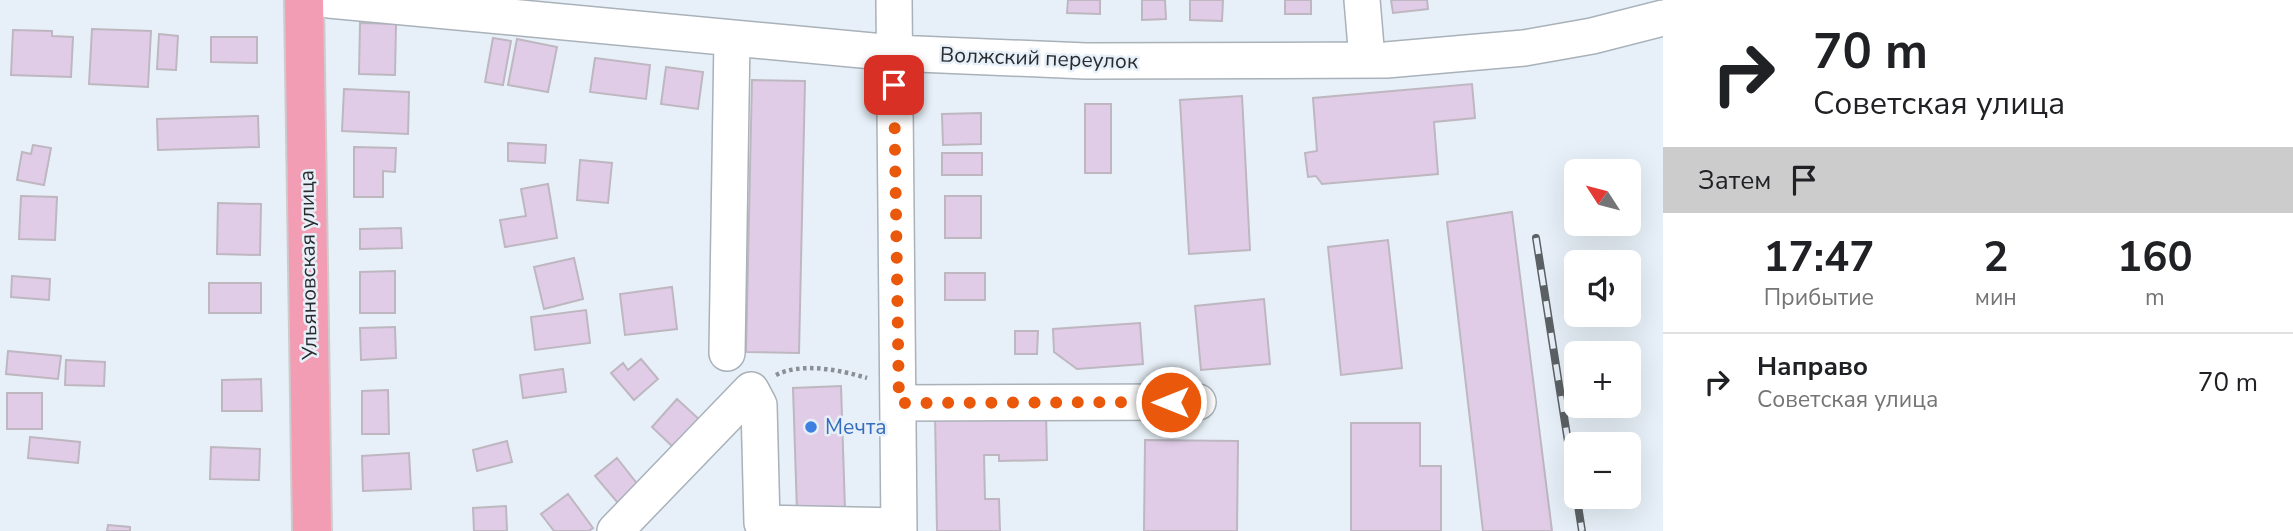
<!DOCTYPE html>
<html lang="ru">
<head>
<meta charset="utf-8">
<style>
  body { margin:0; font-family:"Nunito Sans",sans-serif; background:#f6f6f6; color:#202124; height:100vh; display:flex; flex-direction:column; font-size:26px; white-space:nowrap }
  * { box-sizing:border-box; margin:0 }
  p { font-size:23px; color:#757577 }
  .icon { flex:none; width:38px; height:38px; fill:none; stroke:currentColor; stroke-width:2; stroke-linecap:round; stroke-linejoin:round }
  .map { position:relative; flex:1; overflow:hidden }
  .sheet { display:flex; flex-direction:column; background:#fff; width:630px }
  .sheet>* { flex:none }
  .top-card { background:#fff; color:#202124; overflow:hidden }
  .needle { width:46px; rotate:306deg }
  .fabs { position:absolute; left:1564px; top:159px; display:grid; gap:14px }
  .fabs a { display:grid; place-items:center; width:77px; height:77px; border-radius:10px; background:#fff; box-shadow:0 7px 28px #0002; font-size:35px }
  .pin { position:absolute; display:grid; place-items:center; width:60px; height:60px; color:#fff; margin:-30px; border-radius:14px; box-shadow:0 4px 10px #0006 }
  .me { position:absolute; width:77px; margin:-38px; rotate:270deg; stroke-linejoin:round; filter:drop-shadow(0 0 5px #0008) }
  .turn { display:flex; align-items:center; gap:24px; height:147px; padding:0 35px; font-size:32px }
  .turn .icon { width:91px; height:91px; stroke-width:2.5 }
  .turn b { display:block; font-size:49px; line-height:60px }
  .then { display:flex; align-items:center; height:66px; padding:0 35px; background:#0003; gap:14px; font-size:26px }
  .eta { display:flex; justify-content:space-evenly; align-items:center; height:119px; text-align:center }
  .eta b { font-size:42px; font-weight:700; line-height:49px }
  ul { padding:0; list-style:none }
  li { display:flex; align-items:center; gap:21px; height:98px; padding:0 35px; border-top:2px solid #e0e0e0 }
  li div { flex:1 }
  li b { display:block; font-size:26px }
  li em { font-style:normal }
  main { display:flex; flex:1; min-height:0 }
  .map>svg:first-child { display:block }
  .building { fill:#e1cce8; stroke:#beb7c0; stroke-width:2 }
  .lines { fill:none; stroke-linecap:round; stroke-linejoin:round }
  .minor-casing { stroke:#a9b1b9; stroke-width:38 }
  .major-casing { stroke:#cccccd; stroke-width:42 }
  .path { stroke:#898f95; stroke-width:4.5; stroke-dasharray:3.5 3.5; stroke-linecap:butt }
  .minor { stroke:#fff; stroke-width:35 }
  .major { stroke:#f29db3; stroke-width:38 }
  .rail-casing { stroke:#5c6165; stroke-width:8 }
  .rail { stroke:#e7f0f8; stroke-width:5; stroke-dasharray:16; stroke-linecap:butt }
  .route { stroke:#ea580c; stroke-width:12; stroke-dasharray:0 21.6 }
  .shop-dot { fill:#3f7fe0; stroke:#e7f0f8; stroke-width:2.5 }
  .labels { text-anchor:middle; stroke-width:5; stroke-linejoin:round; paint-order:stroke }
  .street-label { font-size:21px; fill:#292c2f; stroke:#e7f0f8 }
  .shop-label { font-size:21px; fill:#366cbe; stroke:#e7f0f8; text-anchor:start }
</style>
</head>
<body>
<main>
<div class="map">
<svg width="1663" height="531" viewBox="0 0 1663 531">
  <rect width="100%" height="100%" fill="#e7f0f8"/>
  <!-- building -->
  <path class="building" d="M1068,0H1100V14L1067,13Z
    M1142,0H1165L1166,19L1142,20Z
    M1190,0H1223L1222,21L1190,20Z
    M1285,0H1311V14H1285Z
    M1391,0H1427L1428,9L1393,13Z
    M360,23L396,24L395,75L359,74Z
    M92,29L151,31L148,87L89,84Z
    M13,30L52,31V36L73,37L71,77L11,75Z
    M159,34L178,36L176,70L157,69Z
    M211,37H257V63L211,62Z
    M493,38L511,41L503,85L485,82Z
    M517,39L557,47L548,92L508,85Z
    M595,58L650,65L646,99L590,92Z
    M666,67L703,72L698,109L661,104Z
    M752,80L805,81L799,353L746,352Z
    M1472,84L1475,118L1434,122L1438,174L1322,184L1316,176L1308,177L1305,153L1317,151L1313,98Z
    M344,89L409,92L408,134L342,131Z
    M1242,96L1250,250L1189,254L1180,100Z
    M1085,104H1111V173H1085Z
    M981,113V144L943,145L942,114Z
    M258,116L259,147L158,150L157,119Z
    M508,143L546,145L545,163L508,161Z
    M33,145L51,148L44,185L17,180L22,152L31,154Z
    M354,147L396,148L395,172L383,171V197H354Z
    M942,153H982V175H942Z
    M580,160L612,163L608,203L577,200Z
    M548,184L557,238L505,247L500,220L526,216L521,189Z
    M21,196L57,197L55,240L19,239Z
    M945,196H981V238H945Z
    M218,203L261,204L260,255L217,254Z
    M1512,212L1552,531H1483L1447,222Z
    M401,228L402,248L360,249V229Z
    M1388,240L1402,368L1341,375L1328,247Z
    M574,258L583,299L544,309L534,267Z
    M395,271V313H360V272Z
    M945,273H985V300H945Z
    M12,276L50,279L49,300L11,297Z
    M209,283H261V313H209Z
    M672,287L677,329L625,335L620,294Z
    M1264,299L1270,364L1201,370L1195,306Z
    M586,310L590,343L535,350L531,317Z
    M1140,323L1143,364L1077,369L1054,352L1053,329Z
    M395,327L396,358L361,360L360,328Z
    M1015,331H1038L1037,354H1015Z
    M8,351L61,356L58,379L6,374Z
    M641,359L658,379L634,400L611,373L623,363L628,370Z
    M66,360L105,362L104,386L65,385Z
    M563,369L566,392L523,398L520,375Z
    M261,379L262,411H222V380Z
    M841,386L845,510L797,512L793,388Z
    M388,390L389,434H362V391Z
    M7,393H42V429H7Z
    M677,399L701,421L675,449L652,427Z
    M1046,411L1047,460L999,461V455H984L985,499H999L1000,531H937L935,413Z
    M1351,423H1420V466H1441V531H1351Z
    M30,437L80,442L78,463L28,458Z
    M1145,440L1238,441L1237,531H1144Z
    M507,441L512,462L477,471L473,450Z
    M211,447L260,449L259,480L210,479Z
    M409,453L411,489L363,491L362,456Z
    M617,458L639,486L618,503L595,476Z
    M568,494L593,528L589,531H554L541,514Z
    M506,506L507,531H474L473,508Z
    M108,525L130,527V531H107Z"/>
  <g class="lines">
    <!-- minor casing -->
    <g class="minor-casing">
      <path id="minor" d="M329,0L894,53L1086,61L1386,60L1524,48L1592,36L1663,18
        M894,0L899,531
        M1362,0L1367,59
        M727,353L732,38
        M899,403L1198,402
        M615,531L751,390L759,405L762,523L899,526"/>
    </g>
    <!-- major casing -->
    <g class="major-casing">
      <path id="major" d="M304,0L312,531"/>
    </g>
    <!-- path -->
    <path class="path" d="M776,375C802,362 840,370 867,378"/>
    <!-- minor -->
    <use href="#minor" class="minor"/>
    <!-- major -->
    <use href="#major" class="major"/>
    <!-- rail casing -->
    <g class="rail-casing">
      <path id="rail" d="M1536,238L1582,531"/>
    </g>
    <!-- rail -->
    <use href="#rail" class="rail"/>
  </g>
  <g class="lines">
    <!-- route -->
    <path class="route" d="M894,85L899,403L1171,402"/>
  </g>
  <!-- markers -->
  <circle class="shop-dot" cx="811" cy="427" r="7"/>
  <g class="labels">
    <!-- street labels -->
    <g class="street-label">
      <text transform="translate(1039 58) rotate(2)" y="7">Волжский переулок</text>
      <text transform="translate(308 265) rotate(-91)" y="7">Ульяновская улица</text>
    </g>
    <!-- shop labels -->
    <g class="shop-label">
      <text x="825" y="434">Мечта</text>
    </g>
  </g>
</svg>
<div class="fabs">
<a><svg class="needle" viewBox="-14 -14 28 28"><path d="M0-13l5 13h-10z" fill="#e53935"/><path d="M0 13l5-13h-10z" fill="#757577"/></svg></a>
<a><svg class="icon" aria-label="sound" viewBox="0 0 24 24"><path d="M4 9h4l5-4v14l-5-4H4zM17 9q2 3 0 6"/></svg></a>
<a>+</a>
<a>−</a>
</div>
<div class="pin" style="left:894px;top:85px;background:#d93025"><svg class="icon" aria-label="arrive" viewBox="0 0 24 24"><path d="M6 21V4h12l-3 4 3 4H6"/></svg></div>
<svg class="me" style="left:1171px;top:402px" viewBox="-20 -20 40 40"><circle r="17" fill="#ea580c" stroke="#fff" stroke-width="3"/><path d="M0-11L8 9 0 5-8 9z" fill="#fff"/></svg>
</div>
<section class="sheet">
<div class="top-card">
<div class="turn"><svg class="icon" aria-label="right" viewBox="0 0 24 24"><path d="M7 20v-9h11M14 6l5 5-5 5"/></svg><div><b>70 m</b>Советская улица</div></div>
<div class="then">Затем<svg class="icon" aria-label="arrive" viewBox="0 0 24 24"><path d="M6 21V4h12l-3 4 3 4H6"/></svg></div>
</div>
<div class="eta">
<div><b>17:47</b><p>Прибытие</p></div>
<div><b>2</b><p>мин</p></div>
<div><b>160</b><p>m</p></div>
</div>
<ul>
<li><svg class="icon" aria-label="right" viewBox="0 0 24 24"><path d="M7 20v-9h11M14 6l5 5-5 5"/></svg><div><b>Направо</b><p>Советская улица</p></div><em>70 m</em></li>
</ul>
</section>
</main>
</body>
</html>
